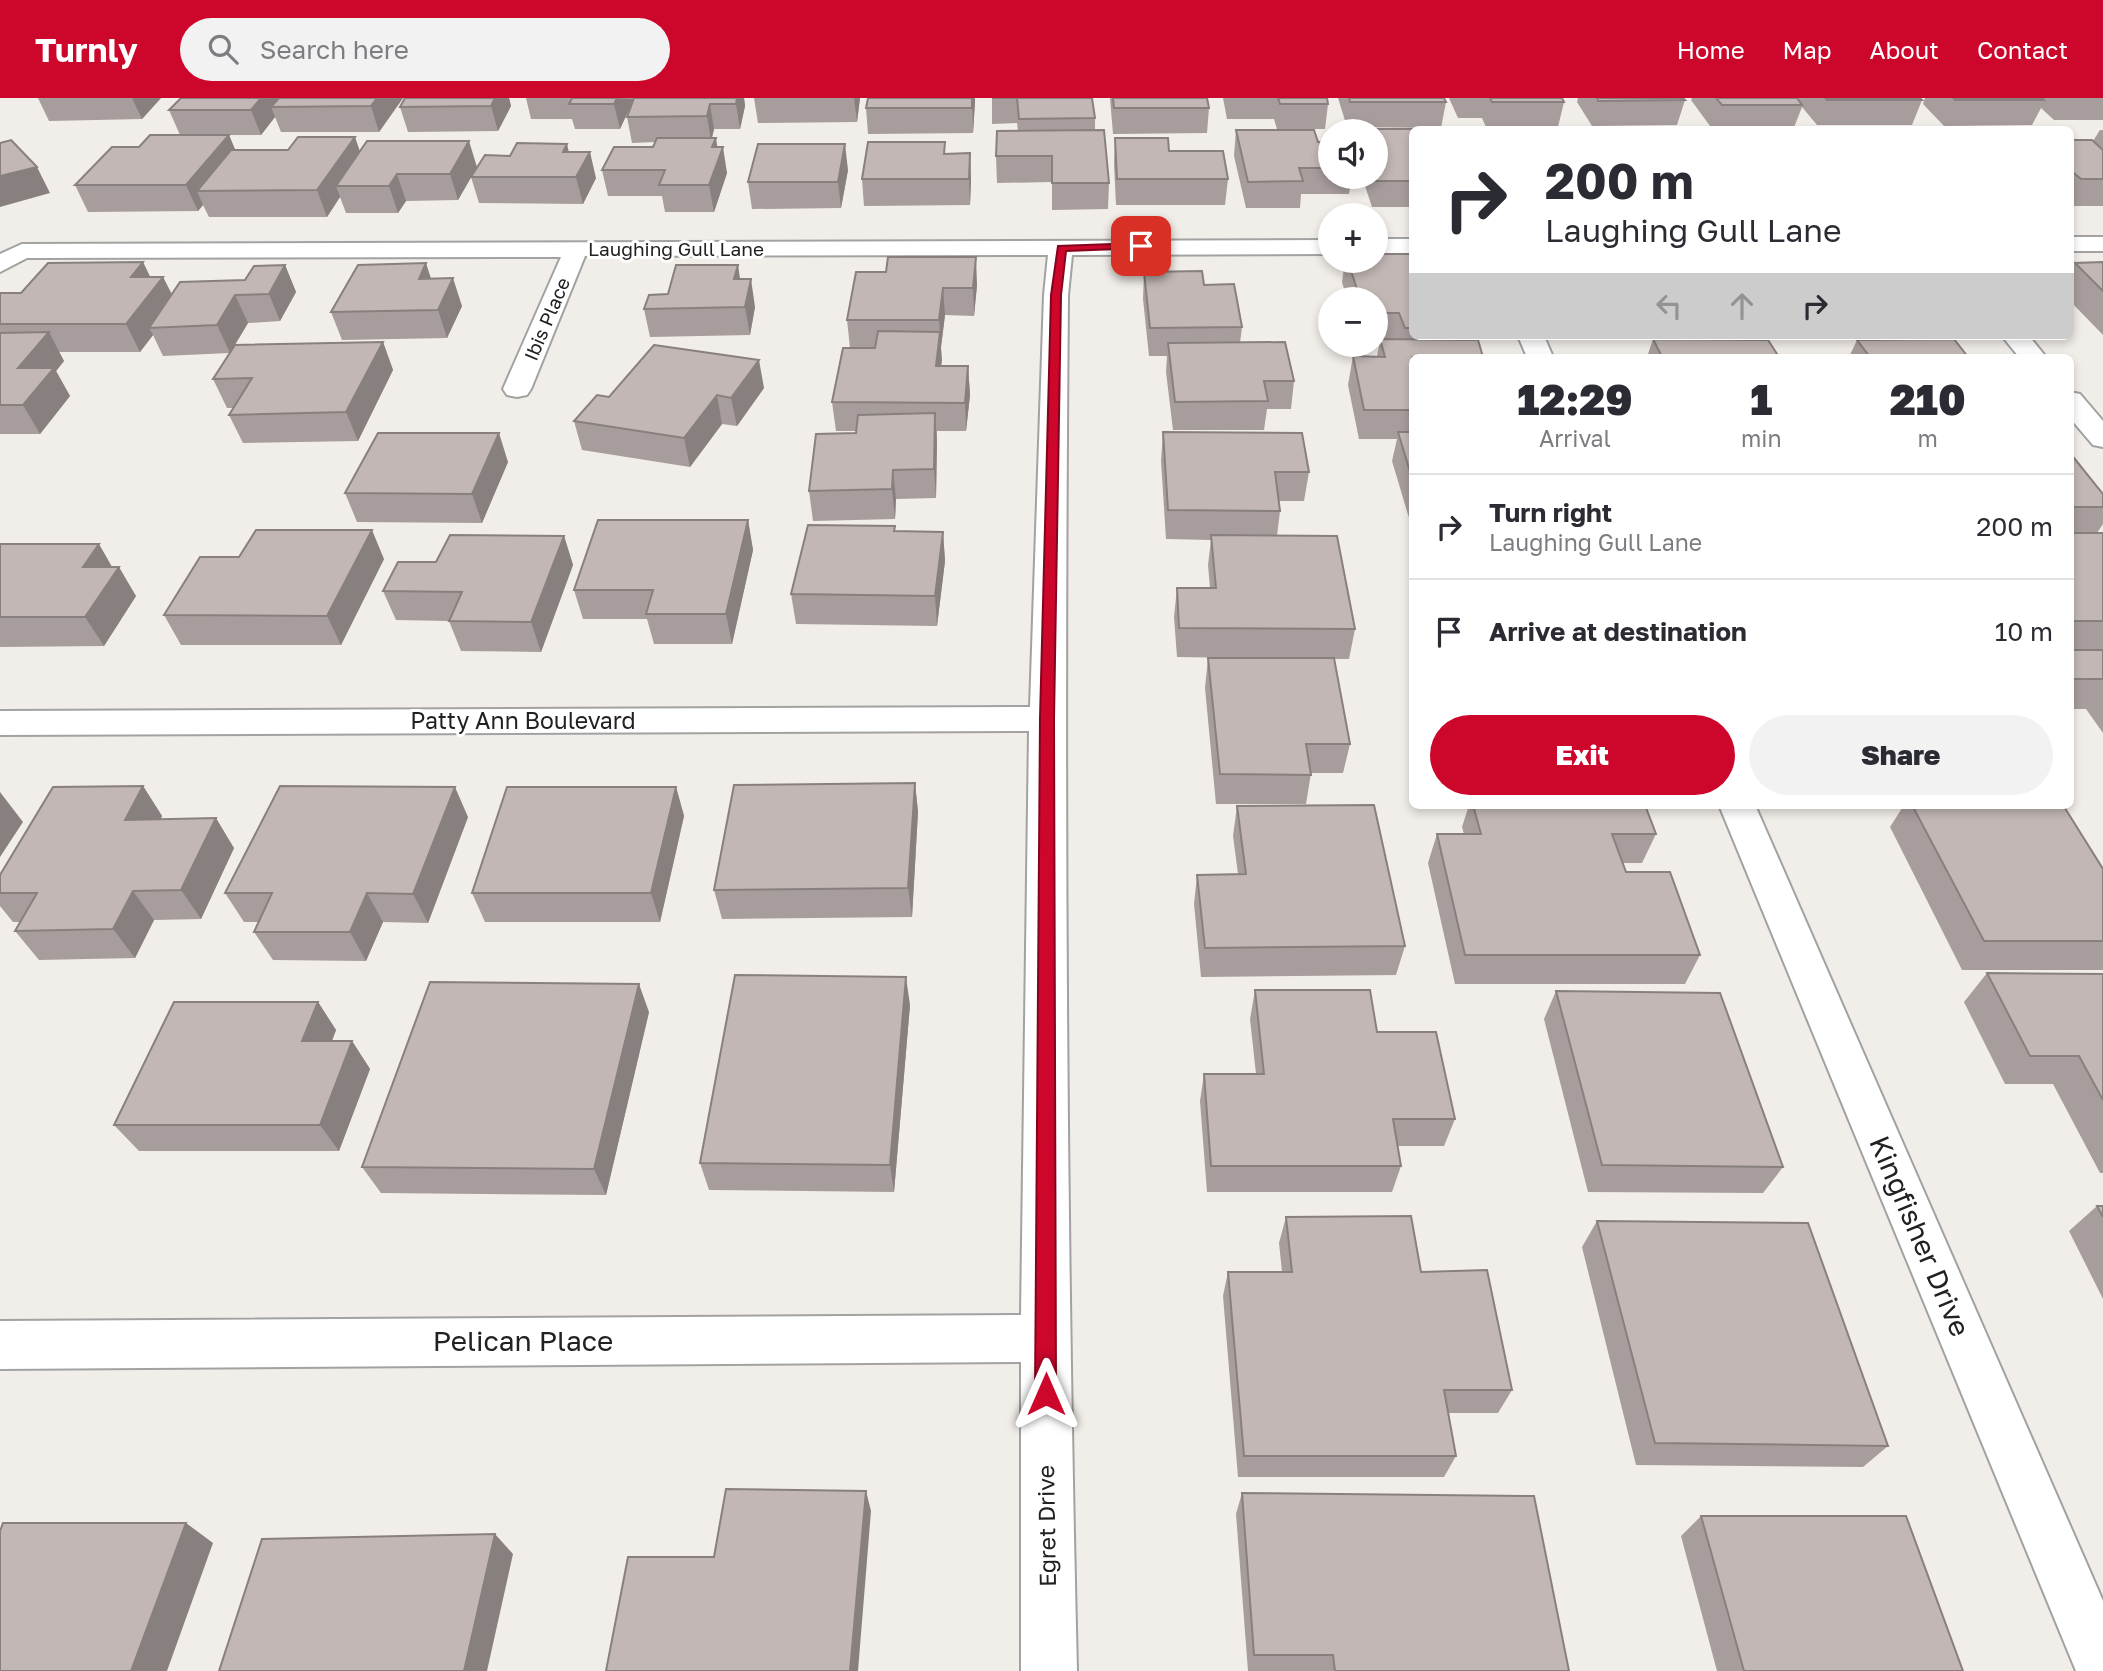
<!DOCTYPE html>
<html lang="en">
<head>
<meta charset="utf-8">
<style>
  body { margin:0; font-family:"Golos Text",sans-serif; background:#f2f2f3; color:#2b2b33; height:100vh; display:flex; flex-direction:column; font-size:26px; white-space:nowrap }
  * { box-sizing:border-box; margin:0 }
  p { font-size:23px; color:#7c7c81 }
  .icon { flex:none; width:38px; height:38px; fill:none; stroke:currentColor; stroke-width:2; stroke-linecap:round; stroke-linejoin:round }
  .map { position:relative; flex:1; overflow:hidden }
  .side { position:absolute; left:1409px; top:256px; width:665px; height:455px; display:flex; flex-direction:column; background:#fff; border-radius:10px; box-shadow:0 4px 10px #0003 }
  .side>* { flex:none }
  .banner { position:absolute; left:1409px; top:28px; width:665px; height:214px; border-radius:10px; box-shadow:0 4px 10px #0003; background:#fff; color:#2b2b33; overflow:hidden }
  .fabs { position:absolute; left:1318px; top:21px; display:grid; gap:14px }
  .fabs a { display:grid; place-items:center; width:70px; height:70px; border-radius:50%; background:#fff; box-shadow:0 4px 10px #0003; font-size:35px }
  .pin { position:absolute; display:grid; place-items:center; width:60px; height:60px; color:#fff; margin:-30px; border-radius:14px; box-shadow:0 4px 10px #0006 }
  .me { position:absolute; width:77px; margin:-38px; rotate:0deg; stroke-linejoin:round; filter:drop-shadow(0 0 5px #0008) }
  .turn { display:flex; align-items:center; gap:24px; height:147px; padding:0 21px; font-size:32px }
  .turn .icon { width:91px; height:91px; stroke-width:2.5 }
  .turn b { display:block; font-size:49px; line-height:60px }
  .lanes { display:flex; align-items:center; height:66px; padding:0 21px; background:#0003; justify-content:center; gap:35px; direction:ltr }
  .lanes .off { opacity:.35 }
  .eta { display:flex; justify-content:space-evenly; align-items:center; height:119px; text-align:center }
  .eta b { font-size:42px; font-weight:800; line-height:49px }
  .cta { display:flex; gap:14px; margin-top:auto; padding:14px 21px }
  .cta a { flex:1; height:80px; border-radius:42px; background:#cd062c; color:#fff; font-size:28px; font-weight:800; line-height:80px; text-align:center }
  .cta a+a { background:#f2f2f3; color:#2b2b33 }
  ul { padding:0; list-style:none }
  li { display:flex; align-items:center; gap:21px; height:105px; padding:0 21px; border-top:2px solid #e1e1e2 }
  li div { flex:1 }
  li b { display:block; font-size:26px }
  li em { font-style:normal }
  header { display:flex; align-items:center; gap:42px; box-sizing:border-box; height:98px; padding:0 35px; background:#cd062c; color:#fff }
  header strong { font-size:33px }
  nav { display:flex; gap:38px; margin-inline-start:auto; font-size:24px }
  .search { width:490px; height:63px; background:#f2f2f3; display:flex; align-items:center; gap:18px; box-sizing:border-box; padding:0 24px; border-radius:38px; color:#7c7c81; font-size:26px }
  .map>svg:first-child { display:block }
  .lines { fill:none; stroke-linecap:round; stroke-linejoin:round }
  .minor-casing { stroke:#a2a2a2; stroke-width:4 }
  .minor { fill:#fff; fill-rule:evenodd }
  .wall { fill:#a79d9c }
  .shaded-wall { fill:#88807f }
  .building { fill:#c2b7b5; stroke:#88807f; stroke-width:2 }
  .route { fill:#cd062c; stroke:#85041d; stroke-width:2 }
  .labels { text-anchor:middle; stroke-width:6; stroke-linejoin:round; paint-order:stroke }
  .far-street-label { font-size:19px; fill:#212121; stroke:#fff }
  .street-label { font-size:23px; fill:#212121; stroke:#fff }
  .near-street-label { font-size:28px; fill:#212121; stroke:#fff }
</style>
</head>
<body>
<header>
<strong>Turnly</strong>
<div class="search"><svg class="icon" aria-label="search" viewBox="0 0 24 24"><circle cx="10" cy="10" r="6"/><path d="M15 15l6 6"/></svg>Search here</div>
<nav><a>Home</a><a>Map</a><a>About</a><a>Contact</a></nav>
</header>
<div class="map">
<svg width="2103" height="1573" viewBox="0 0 2103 1573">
  <rect width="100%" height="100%" fill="#f1ede8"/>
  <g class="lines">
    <!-- minor casing -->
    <g class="minor-casing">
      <path id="minor" d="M2070,139H2103V153H2070Z
        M1376,141H1412V155H1376Z
        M1330,142V156L1072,157L1068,197C1064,656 1066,1114 1077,1573H1021V1264L0,1271V1223L1021,1217L1029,633L0,637V613L1030,609L1044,197L1048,157L585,158L531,291L527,297L517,299L507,297L503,291L561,159L27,160L0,174V156L22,146Z
        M1518,238H1544L1553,259H1527Z
        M2002,238H2029L2046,259H2019Z
        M2070,294L2080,296L2103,323V349L2093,347L2070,320Z
        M1719,707H1755L2103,1503V1573H2076Z"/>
    </g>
    <!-- minor -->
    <use href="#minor" class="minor"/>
  </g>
  <!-- wall -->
  <path class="wall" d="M38,0H161L142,21L49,23Z
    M181,0H403L379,34H281L275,19L261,37H229L235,52L360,54L477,69L458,102L406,103L398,115H346L340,99L327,119H209L203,107L198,113L88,114L75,87L139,49L180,37L169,12Z
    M405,0H509L511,8L498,33L408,34L400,9Z
    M526,0H744L745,8L740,31H714L712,40L717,49L727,75L714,114H665L662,98H608L602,72L653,49L655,44L632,45L627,19L631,6L620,31H575L572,21H531Z
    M754,0H860L857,24L758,25Z
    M868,0H975L973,35L868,36L866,10Z
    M992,0H1092L1095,20V32L1109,85L1108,111L1052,112V84L997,85L996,58L1018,33L1017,25L992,26Z
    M1110,0H1207L1209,10L1207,35L1113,36Z
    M1223,0H1327L1328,6L1325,31H1277L1274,21H1227Z
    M1338,0H1444L1446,4L1441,30L1347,29Z
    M1449,0H1562L1564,4L1558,29H1486L1482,20H1458Z
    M1578,0H1683L1685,2L1677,27L1592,28L1577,4Z
    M1692,0H1920L1922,2L1912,27H1817L1802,9L1793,32H1713L1691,2Z
    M1925,0H2103V22H2054L2041,10L2032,27L1944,28L1923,6Z
    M1359,31L1412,32V109H1372L1362,79H1376V33H1358Z
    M1236,32L1318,44H1330V79H1352L1349,96H1301L1300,110H1246L1234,58Z
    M2100,32H2103V108H2070V42L2093,43Z
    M1115,40L1169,53L1228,81L1225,107H1116L1114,66Z
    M970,55L971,82L970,107L864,108L862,81L945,56Z
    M510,58L596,80L583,106L479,105L471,79Z
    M848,72L841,110L752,111L748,84Z
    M1412,156V238H1474L1473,242L1412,259V430L1392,363L1397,341H1359L1348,287L1353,258H1377L1380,243H1376V201H1347L1342,184L1345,163H1376Z
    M143,164L150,179H163L172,196L245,182L285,167L296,194L280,223L248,225L230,255L163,258L153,237L140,254H59L64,263L56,273L70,298L40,336H0V195H21Z
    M2103,164V237L2070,203V173L2075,165Z
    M856,174L977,187L974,218L945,217L941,249V268H968L970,297L966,333H937L936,400L896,401L895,421L813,423L809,393L856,335V333H836L832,304L875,250H850L847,222Z
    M1144,174L1204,187L1242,229L1240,245L1294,283L1291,311H1267L1264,332H1173L1166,274L1167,258H1149L1143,201Z
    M431,181L462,208L447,240L342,242L331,214Z
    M740,181L755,209L750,237L650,239L644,211L668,196Z
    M1653,238H1714L1713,241H1654Z
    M1884,238H1958L1955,243L1968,259H1849L1857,242H1887Z
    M1653,241L1779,259H1647Z
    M383,244L393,272L358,343L243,345L229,317L234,310H227L213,281Z
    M764,290L737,328L722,326L690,369L582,352L574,323L609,299Z
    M1163,334L1309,374L1304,403H1279L1280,413L1277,438L1355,531L1349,561H1334L1350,646L1343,675H1311L1306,706H1216L1205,590L1208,560H1245L1177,559L1174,519L1177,490H1210L1208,467L1211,442L1166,441L1161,363Z
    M2070,355L2103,396V426L2097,435H2103V635L2086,611H2070Z
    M508,364L482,425L357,424L345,395Z
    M748,422L753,452L732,546H654L647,521H583L574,492Z
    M895,433L943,434L945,463L937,528L796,526L791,496Z
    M564,438L573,467L541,554L461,553L449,523L396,522L383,493L436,464Z
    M0,446L113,469L136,498L104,548L0,549Z
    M384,461L341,547H181L164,517Z
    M915,685L918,714L912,819L722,821L714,792Z
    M143,688L162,718L161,721L234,750L201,821L154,822L135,860L39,862L15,833L20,824H13L0,808V777Z
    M676,689L684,718L660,824H485L472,795Z
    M1469,707H1645L1656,736L1642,765H1622L1626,774L1700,857L1685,886H1455L1428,765L1437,736H1464L1462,729Z
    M1893,707H2063L2103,771V872H1962L1890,729L1904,707Z
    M1237,708L1405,848L1396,877L1201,879L1194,806L1197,777L1238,776L1233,738Z
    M468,719L428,825L383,824L366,863L273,862L254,834L259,824H244L225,795Z
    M1987,875L2103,876V1075H2100L2053,986H2005L1964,904Z
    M1255,892L1377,934L1455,1021L1444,1048H1398L1401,1068L1392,1094H1207L1200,1003L1204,976H1256L1250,921Z
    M1556,893L1783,1069L1763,1095L1588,1094L1544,921Z
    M318,904L336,932L332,943H352L370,971L339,1053H139L114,1027Z
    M910,907L894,1094L709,1092L700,1065Z
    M649,914L606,1097L381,1095L362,1069Z
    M2097,1108H2103V1201L2069,1133Z
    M1286,1119L1421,1174L1512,1292L1498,1315H1448L1456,1358L1444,1379H1238L1223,1198L1228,1174H1282L1279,1145Z
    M1597,1123L1888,1348L1863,1369L1636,1367L1582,1149Z
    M1242,1395L1569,1573H1248L1236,1416Z
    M1701,1418L1963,1573H1717L1681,1438Z"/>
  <!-- shaded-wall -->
  <path class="shaded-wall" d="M132,0H161L142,21Z
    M261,0H284L271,9L275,19L261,37L251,12Z
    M377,0H403L379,34L371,8Z
    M495,0H509L511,8L498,33L491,8Z
    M617,0L634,1L620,31L614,6Z
    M737,0H744L745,8L740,31L736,6Z
    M854,0H860L857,24Z
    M972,0H975V5L973,35Z
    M710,6L714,31L711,43L707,18Z
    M229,37L240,63L197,93L203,107L198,113L186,87Z
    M355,39L364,65L336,88L340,99L327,119L317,92Z
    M716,40L719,60L723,49L727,75L714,114L709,87L712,49Z
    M469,43L477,69L458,102L450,76Z
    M567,46L573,72L569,80L563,54Z
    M845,46L848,72L841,110L838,84Z
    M590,54L596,80L583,106L576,79Z
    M970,55L971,82L970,107L969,81Z
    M37,69L50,95L0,109V78Z
    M397,76L406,103L398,115L389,88Z
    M976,159L977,187L974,218L973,190Z
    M143,164L155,189L163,179L176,206L149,230L153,237L140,254L126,226L131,179Z
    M426,165L435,193L419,181Z
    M285,167L296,194L280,223L269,196Z
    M738,167L742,194L734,181Z
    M453,180L462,208L447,240L438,212Z
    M751,181L755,209L750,237L745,209Z
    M943,190L945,217L941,249L942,262L938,297L936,268L940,235L939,222Z
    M235,197L248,225L230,255L217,227Z
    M49,234L64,263L56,273L70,298L40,336L23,307L18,270Z
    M383,244L393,272L358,343L346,314Z
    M759,262L764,290L737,328L731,300Z
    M968,268L970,297L966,333L965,305Z
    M717,297L722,326L690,369L684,340Z
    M935,315L937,344L936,400L934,371Z
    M499,335L508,364L482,425L472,396Z
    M893,372L896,401L895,421L892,391Z
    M748,422L753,452L732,546L726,516Z
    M372,432L384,461L341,547L327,518Z
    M943,434L945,463L937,528L935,498Z
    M564,438L573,467L541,554L531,524Z
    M99,446L115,474L119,469L136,498L104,548L85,519L83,469Z
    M915,685L918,714L912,819L908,790Z
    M143,688L162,718L145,751L125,722Z
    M455,689L468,719L428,825L413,796Z
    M676,689L684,718L660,824L651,795Z
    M0,694L23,724L0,759Z
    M216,720L234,750L201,821L181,792Z
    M133,793L154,822L135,860L113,831Z
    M367,795L383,824L366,863L350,834Z
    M906,879L910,907L894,1094L890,1067Z
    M639,886L649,914L606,1097L594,1071Z
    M318,904L336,932L321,971L302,943Z
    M352,943L370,971L339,1053L320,1027Z
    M866,1393L871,1413L858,1573H850Z
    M186,1425L213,1445L167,1573H131Z
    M495,1436L513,1456L487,1573H464Z"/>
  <!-- building -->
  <path class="building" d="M181,0H261L251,12H169Z
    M279,0H377L371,8L271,9Z
    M405,0H495L491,8L400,9Z
    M572,0H617L614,6H569Z
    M634,0H737L736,6H710L707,18L627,19Z
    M868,0H972V10H866Z
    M992,0H1092L1095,20L1019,21L1017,0Z
    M1113,0H1207L1209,10H1114Z
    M1278,0H1327L1328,6H1280Z
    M1349,0H1444L1446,4H1350Z
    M1490,0H1562L1564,4H1492Z
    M1597,0H1683L1685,2L1598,3Z
    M1716,0H1797L1802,7H1722Z
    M1825,0H1920L1922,2H1827Z
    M1953,0H2042L2044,2H1955Z
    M1359,31H1439V32H1412V83H1376L1375,79L1376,33H1360Z
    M1957,31L1958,32H1907Z
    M1104,32L1109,85H1052V58H996L997,33Z
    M1236,32H1314L1318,44H1330V70H1299L1303,83L1248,84Z
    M150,37H229L186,87H75L112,49H139Z
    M298,39H355L317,92L197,93L231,52H288Z
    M657,40H716L712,49H723L709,87H659L665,72H602L614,49H653Z
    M1115,40H1168L1169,53H1223L1228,81H1117Z
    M11,42L37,69L0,78V45Z
    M2070,42H2092L2103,52V81H2081L2070,72Z
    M367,43H469L450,76H397L389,88H336Z
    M868,44H945L944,56L970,55L969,81H862Z
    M517,45L567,46L563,54H590L576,79H471L485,57L510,58Z
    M758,46H845L838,84H748Z
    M1376,156H1412V230H1405L1399,215H1376V201H1360L1348,163H1376Z
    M888,159H976L973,190H943L939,222H847L856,174H886Z
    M143,164L131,179H163L126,226H0V195H21L48,165Z
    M2103,164V193L2075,165Z
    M426,165L419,181L453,180L438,212L331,214L358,167Z
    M285,167L269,196L235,197L217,227L149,230L180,184L245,182L254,168Z
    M676,167H738L734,181H751L745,209L644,211L649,197L668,196Z
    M1202,173L1204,187L1234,186L1242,229L1150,230L1144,174Z
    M878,233L940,234L936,268H968L965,305L832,304L843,250H875Z
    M49,234L18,270H54L23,307H0V235Z
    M1380,241L1478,242L1483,259H1412V312H1364L1353,258L1385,259Z
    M1653,241L1768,242L1779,259H1662Z
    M1954,241L1968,259H1870L1857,242Z
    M383,244L346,314L229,317L252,280L213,281L235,247Z
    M1285,244L1294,283H1264L1268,303L1175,304L1168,245Z
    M654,247L759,262L731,300L717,297L684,340L574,323L597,297L609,299Z
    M935,315L934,371L893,372L892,391L809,393L816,336L856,335L858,317Z
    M1163,334L1302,335L1309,374H1275L1280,413L1168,412Z
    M1398,334H1412V380Z
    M378,335H499L472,396L345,395Z
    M2070,355L2103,396V409H2070Z
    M598,422H748L726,516H646L653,492H574Z
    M808,427L895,428L894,433L943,434L935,498L791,496Z
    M256,432H372L327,518L164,517L200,459H239Z
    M2070,435H2103V523H2070Z
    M450,437L564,438L531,524L449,523L462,494L383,493L398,464H436Z
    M1211,437L1337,438L1355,531L1179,530L1177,490H1216Z
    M0,446H99L83,469H119L85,519H0Z
    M2070,552H2103V581H2070Z
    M1208,560H1334L1350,646H1306L1311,677L1220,676Z
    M915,685L908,790L714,792L734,687Z
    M143,688L125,722L216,720L181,792L133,793L113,831L15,833L37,795H0V777L53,689Z
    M280,688L455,689L413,796L367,795L350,834H254L272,795H225Z
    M507,689H676L651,795H472Z
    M1374,707L1405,848L1205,850L1197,777L1246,776L1237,708Z
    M1473,707H1645L1656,736H1612L1626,774H1670L1700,857H1465L1437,736H1481Z
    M1912,707H2063L2103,771V843H1984Z
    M1987,875L2103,876V1002L2079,958H2030Z
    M735,877L906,879L890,1067L700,1065Z
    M430,884L639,886L594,1071L362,1069Z
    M1255,892H1370L1377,934H1436L1455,1021H1393L1401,1068H1211L1204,976H1264Z
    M1556,893L1720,895L1783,1069L1602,1067Z
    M174,904H318L302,943H352L320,1027H114Z
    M2097,1108H2103V1119Z
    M1411,1118L1421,1174L1487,1172L1512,1292H1444L1456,1358H1244L1228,1174H1292L1286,1119Z
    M1597,1123L1808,1125L1888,1348L1655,1345Z
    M726,1391L866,1393L850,1573H606L628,1459H714Z
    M1242,1395L1534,1398L1569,1573H1335L1333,1557H1254Z
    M1701,1418H1906L1963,1573H1744Z
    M3,1425H186L131,1573H0V1433Z
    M495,1436L464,1573H219L262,1441Z"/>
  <!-- route -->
  <path class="route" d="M1141,145L1144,146V150L1066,153L1061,197L1054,621L1056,1296L1053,1303L1046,1306L1038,1303L1035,1296L1040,621L1051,197L1058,148Z"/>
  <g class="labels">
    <!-- far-street labels -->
    <g class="far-street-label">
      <text x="676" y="158">Laughing Gull Lane</text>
      <text transform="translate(547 221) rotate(-67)" y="7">Ibis Place</text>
    </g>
    <!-- street labels -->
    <g class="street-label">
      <text x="523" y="631">Patty Ann Boulevard</text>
      <text transform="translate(1047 1428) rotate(-91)" y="8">Egret Drive</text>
    </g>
    <!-- near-street labels -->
    <g class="near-street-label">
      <text transform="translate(1920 1138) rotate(67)" y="10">Kingfisher Drive</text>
      <text x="523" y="1253">Pelican Place</text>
    </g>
  </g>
</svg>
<div class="fabs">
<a><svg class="icon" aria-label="sound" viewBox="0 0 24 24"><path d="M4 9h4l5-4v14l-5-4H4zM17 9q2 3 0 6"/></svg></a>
<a>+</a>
<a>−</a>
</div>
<div class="pin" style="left:1141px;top:148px;background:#d93025"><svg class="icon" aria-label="arrive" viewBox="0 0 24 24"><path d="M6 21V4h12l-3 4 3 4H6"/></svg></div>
<svg class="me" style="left:1046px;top:1296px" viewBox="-20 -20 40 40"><path d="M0-17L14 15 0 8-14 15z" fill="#cd062c" stroke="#fff" stroke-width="4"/></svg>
<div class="banner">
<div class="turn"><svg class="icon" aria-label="right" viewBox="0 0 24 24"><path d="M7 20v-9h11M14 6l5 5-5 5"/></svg><div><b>200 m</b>Laughing Gull Lane</div></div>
<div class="lanes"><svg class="icon off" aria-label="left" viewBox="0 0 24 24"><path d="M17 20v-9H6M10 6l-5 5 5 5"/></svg><svg class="icon off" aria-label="ahead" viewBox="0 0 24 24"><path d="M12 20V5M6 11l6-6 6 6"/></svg><svg class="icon" aria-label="right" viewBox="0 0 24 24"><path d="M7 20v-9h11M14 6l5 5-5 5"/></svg></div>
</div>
<section class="side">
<div class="eta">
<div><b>12:29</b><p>Arrival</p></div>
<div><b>1</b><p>min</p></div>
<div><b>210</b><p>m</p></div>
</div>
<ul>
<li><svg class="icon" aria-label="right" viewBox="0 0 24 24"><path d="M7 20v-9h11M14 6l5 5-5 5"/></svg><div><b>Turn right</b><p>Laughing Gull Lane</p></div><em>200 m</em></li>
<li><svg class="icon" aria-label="arrive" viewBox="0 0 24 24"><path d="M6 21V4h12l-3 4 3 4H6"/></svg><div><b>Arrive at destination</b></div><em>10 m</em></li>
</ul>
<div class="cta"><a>Exit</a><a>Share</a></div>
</section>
</div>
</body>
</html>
